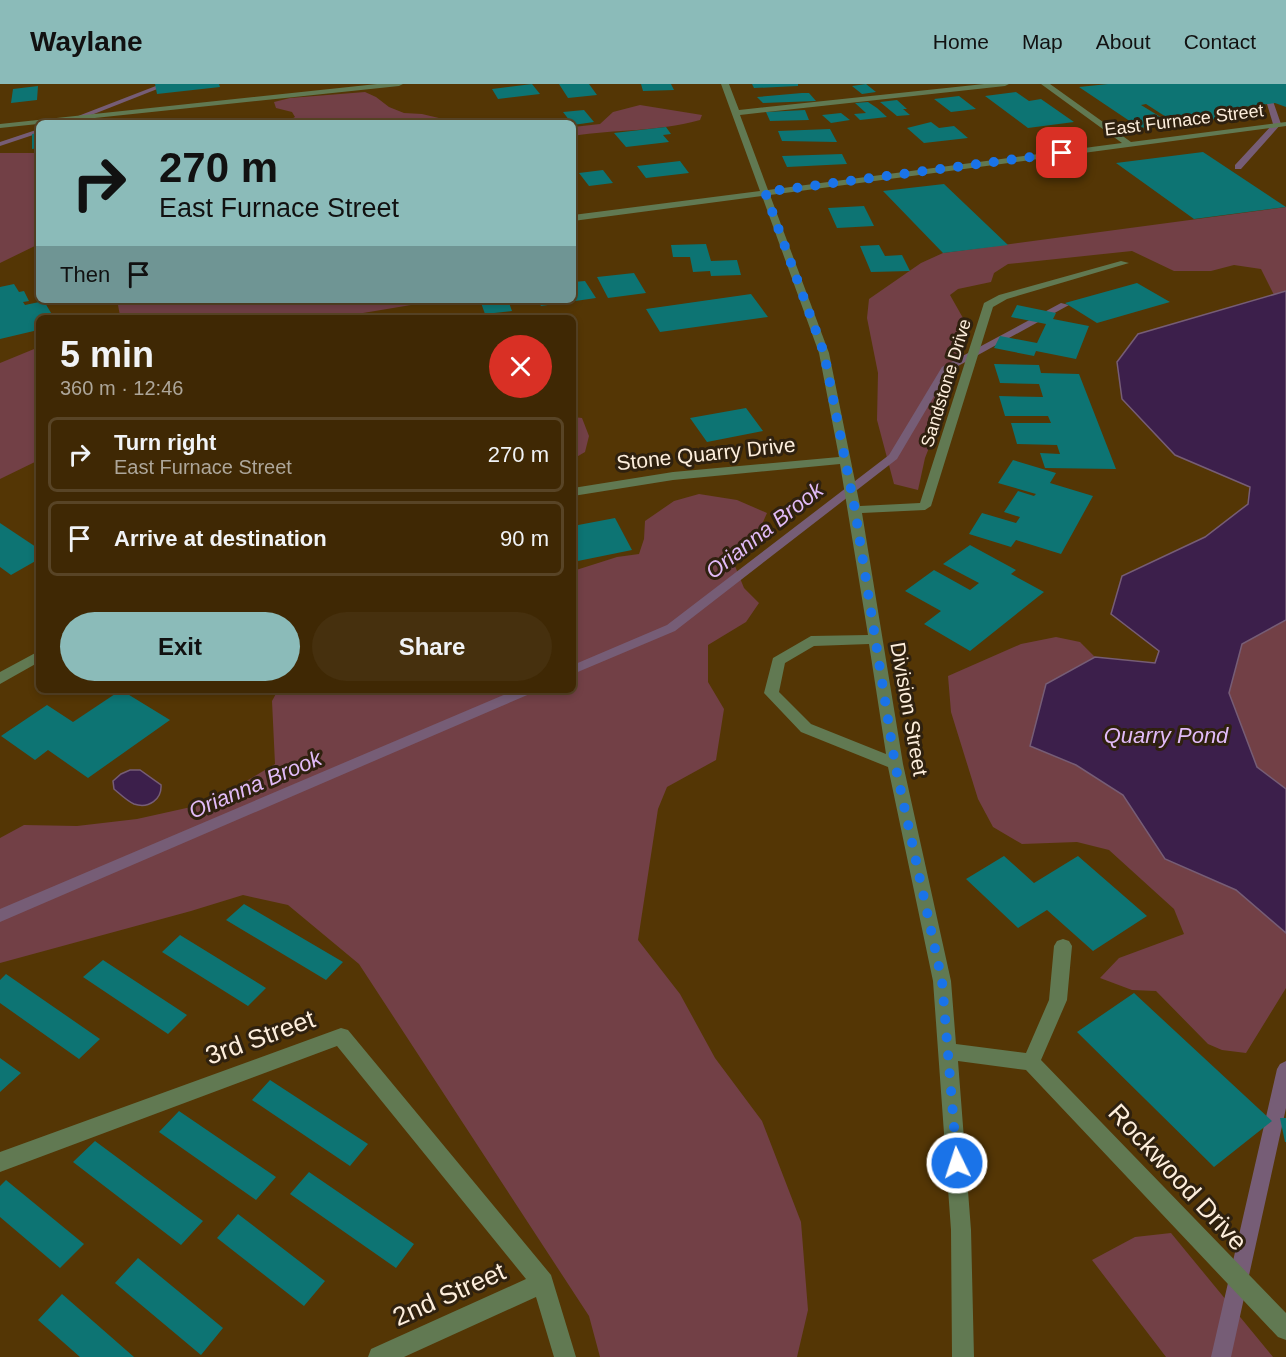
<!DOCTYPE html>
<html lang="en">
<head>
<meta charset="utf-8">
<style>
  body { margin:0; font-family:Helvetica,sans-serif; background:#46300e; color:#f1f3f6; height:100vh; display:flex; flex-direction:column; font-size:22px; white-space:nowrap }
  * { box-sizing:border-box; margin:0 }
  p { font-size:20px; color:#ada69a }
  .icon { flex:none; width:33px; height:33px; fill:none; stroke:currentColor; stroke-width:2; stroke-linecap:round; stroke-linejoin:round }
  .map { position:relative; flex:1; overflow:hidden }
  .panel { position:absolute; left:36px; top:231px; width:540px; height:378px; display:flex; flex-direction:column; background:#3f2804; border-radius:9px; box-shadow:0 3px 9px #0003,0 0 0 2px #584426 }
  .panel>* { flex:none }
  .banner { position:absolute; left:36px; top:36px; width:540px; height:183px; border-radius:9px; box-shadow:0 3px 9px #0003,0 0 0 2px #584426; background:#8bbbb9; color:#111; overflow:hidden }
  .pin { position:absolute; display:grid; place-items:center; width:51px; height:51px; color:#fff; margin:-26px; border-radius:12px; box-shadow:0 3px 9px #0006 }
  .me { position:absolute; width:66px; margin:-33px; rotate:356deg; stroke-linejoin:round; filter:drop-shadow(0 0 4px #0008) }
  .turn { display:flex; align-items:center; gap:21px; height:126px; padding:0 24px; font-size:27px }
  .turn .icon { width:78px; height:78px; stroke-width:2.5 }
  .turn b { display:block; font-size:42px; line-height:51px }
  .then { display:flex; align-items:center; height:57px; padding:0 24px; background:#0003; gap:12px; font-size:22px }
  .round { display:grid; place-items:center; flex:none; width:63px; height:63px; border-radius:32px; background:#46300e }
  .head { display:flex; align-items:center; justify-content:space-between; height:102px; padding:0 24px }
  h1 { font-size:36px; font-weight:700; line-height:45px }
  .action { display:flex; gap:12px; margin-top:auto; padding:12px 24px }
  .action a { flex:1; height:69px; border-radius:36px; background:#8bbbb9; color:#111; font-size:24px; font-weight:700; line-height:69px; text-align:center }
  .action a+a { background:#46300e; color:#f1f3f6 }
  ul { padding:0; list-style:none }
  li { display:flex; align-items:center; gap:18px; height:75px; margin:0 12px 9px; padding:0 12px; border:3px solid #584426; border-radius:9px }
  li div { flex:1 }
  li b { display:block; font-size:22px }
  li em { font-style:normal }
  header { display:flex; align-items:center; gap:36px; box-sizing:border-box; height:84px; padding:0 30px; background:#8bbbb9; color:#111 }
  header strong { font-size:28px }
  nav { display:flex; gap:33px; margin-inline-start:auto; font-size:21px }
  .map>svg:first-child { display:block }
  .green { fill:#724046 }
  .water { fill:#3c1f4b; stroke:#765d76; stroke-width:1.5 }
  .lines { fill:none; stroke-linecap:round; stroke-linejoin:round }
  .stream { fill:#765d76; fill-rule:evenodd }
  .building { fill:#0d7473 }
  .minor { fill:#617952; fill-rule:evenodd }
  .route { stroke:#1a73e8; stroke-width:10; stroke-dasharray:0 18 }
  .labels { text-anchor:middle; stroke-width:6; stroke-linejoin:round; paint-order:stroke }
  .far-street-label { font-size:18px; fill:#fdeedc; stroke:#2f210f }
  .street-label { font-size:21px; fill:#fdeedc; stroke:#2f210f }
  .water-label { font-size:22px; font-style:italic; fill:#e1bbf7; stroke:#2f210f }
  .near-street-label { font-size:26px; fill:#fdeedc; stroke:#2f210f }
</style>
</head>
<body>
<header>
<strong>Waylane</strong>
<nav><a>Home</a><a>Map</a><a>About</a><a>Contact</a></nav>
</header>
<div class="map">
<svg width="1286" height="1273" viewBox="0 0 1286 1273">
  <rect width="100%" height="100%" fill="#543605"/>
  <!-- green -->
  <path class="green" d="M365,8L376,13L389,23L404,29L422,30L460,39H284L295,33L292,28L276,24L274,18L290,14Z
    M640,21L702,31L700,36C659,48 615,45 573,52V43L600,40L613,28Z
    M0,69H39V160L0,179Z
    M1286,123V207L1274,211L1261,185L1234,181L1211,187H1174L1132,167L1008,180L994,189L991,198L958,205L950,211L963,234L961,257L943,328L925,374L918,406L894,400L877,336L878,289L867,234L869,215L921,179L943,169Z
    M111,216H413L411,221L357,230L351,234H116L120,232L118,221Z
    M39,263V376L0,395V279Z
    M573,333L582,334L589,352L585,368L573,375Z
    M699,410L737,416L767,429L756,454L735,482L744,504L759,519L746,538L708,561V598L724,625L716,676L667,703L658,725L638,856L680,910L715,974L762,1037L801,1138L808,1226L797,1273H600L589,1232L359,880L288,821L243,811L191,827L0,879V754L24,741L77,742L137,735L209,719L275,680L272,617L278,606H573V487L617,473L639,470L644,455L645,437L674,417Z
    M1286,536V705L1257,683L1229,609L1242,560Z
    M1056,553L1080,558L1095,573L1046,600L1030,662L1076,681L1123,711L1165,775L1236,806L1286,849V904L1246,969L1222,966L1208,960L1156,907L1132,906L1100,894L1119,874L1184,850L1174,825L1109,766L1077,758L1022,760L993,743L978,715L951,628L948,592L1021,560Z
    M1171,1149L1273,1273H1166L1092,1176L1135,1153Z"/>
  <!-- water -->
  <path class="water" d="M1286,207V536L1242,560L1229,609L1257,683L1286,705V849L1236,806L1165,775L1123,711L1076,681L1030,662L1046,600L1095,573L1155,579L1159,567L1111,530L1122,492L1205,453L1248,420L1250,403L1175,371L1122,315L1117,278L1138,250Z
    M130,686H140L161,701C162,715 149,725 134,720C127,717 120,710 114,705L113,697L121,690Z"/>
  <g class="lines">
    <!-- stream -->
    <path class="stream" d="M161,0H170L71,39H60Z
      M1261,0H1267L1281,40L1241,85H1235V81L1273,40Z
      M39,45V49L0,62V58Z
      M1061,219L1069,221L949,287L897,375L675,547L573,590V581L667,541L889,371L942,283Z
      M515,606H534L532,609L0,838V825Z
      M1286,977V1024L1231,1273H1211L1277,985L1280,980Z"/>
  </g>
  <!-- building -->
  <path class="building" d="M155,0H219L220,3L157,10Z
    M532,0L540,10L498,15L492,5Z
    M559,0H589L597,11L568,14Z
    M641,0H671L674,6L643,7Z
    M752,0H798V2L754,4Z
    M866,0L876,8L862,10L852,2Z
    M1108,0H1286V23L1275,19L1219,26L1230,33L1177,40L1146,20L1141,21L1172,40L1140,44L1079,3Z
    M38,2L37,16L11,19L13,5Z
    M1016,8L1029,17L1041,15L1074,38L1028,44L985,12Z
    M802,9H809L816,17L763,19L757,13Z
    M959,12L976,25L951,28L934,15Z
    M897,16L907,25H903L910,31L897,32L880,18Z
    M868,18L877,24L887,33L860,36L854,30L866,29L855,19Z
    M584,26L594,38L573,41L563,28Z
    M805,26L809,36L770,37L766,28Z
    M841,29L850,36L831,39L822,31Z
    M931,38L939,44L954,42L968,54L924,59L907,44Z
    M666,43L671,50L663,51L669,58L626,63L614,49Z
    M830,45L837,58L782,57L778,47Z
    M39,49V64L32,65V50Z
    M1203,68L1286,123L1194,135L1116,79Z
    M842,70L847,80L787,83L782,72Z
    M680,77L689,89L646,94L637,82Z
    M603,86L613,99L589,102L579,89Z
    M944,100L1008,161L943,169L883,107Z
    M864,122L874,142L837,144L828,124Z
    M706,160L711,177L737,176L741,191L711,192L710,187L693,188L690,173H673L671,161Z
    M879,161L885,172L902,171L910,187L871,188L860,162Z
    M634,189L646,209L608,214L597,193Z
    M585,197L596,214L541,222L538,216H573V198Z
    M1137,199L1170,218L1097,239L1065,219Z
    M14,200L19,208L24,207L29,217L23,218L25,221L44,217L54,234H39V238L34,240L38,246L0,255V203Z
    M751,210L768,233L660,248L646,225Z
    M480,216H508L512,227L485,230Z
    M1017,221L1056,229L1053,235L1089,242L1076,275L1036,267L1034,272L994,264L1000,252L1037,259L1046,240L1011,233Z
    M994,280L1039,281L1041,289L1079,290L1116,385L1045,384L1040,369L1060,370L1057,361L1017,360L1011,339H1051L1048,332H1005L999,312L1043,313L1039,300L1000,299Z
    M746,324L763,347L707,358L690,334Z
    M1013,376L1056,389L1050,399L1093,412L1061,470L1016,456L1011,463L969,450L982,429L1016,439L1020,433L1004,428L1018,407L1034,412L1036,410L998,399Z
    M615,434L632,466L573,478V442Z
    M0,439L39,465V475L11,491L0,483Z
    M970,461L1016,486L1011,490L1044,508L970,567L924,540L941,527L905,507L934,486L970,506L979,499L943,480Z
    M121,606L170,636L88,694L48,666L35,676L1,652L47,621L73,638Z
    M1004,772L1034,799L1078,772L1147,832L1093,867L1047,826L1018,844L966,795Z
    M244,820L343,878L326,896L226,836Z
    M180,851L266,904L248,922L162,868Z
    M103,876L187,931L168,950L83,893Z
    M6,890L100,955L79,975L0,919V896Z
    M1134,909L1272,1037L1214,1083L1077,948Z
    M0,974L21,989L0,1008Z
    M270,996L368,1060L350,1082L252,1016Z
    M179,1027L276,1093L256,1116L159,1048Z
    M1280,1034H1286V1058H1285Z
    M95,1057L203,1137L181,1161L73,1078Z
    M309,1088L414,1160L396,1184L290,1110Z
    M6,1096L84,1160L60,1184L0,1133V1102Z
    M238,1130L325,1197L304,1222L217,1154Z
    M138,1174L223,1244L201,1271L115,1199Z
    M62,1210L134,1273H80L38,1236Z"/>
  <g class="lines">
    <!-- minor -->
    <path class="minor" d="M377,0H403L399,2L0,44V40Z
      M721,0H729L739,26L984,0H1009L1005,2L740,31L768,106L1122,59L1041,0H1050L1131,58L1286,38V42L770,111L829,269L860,422L920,419L984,219L999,211L1121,177L1129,179L1007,215L993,223L931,422L925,426L862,429L903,680L951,897L956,960L1026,969L1049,916L1054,862L1057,857L1063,855L1069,857L1072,862L1067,916L1041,976L1286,1229V1256L1278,1253L1026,986L958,977L971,1146L974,1273H952L951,1146L933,897L888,683L801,648L764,609L773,574L811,552L868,551L840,380L673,396L573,412V404L673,388L839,373L819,269L762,112L573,137V131L760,107ZM869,560L886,670L811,640L779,608L785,579L814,562Z
      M39,567V578L0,600V588Z
      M341,944L348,946L551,1191L576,1273H554L536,1213L404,1273H368L371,1265L526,1195L337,962L0,1088V1068Z"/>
  </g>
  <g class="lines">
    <!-- route -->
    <path class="route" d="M957,1079L942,897L895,680L855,426L824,269L765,108L1062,69"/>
  </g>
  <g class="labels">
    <!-- far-street labels -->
    <g class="far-street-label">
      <text transform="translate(1184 36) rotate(-7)" y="6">East Furnace Street</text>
      <text transform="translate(946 299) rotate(-73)" y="6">Sandstone Drive</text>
    </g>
    <!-- street labels -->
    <g class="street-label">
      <text transform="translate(706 370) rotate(-6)" y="7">Stone Quarry Drive</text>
      <text transform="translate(909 625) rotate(80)" y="7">Division Street</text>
    </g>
    <!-- water labels -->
    <g class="water-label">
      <text transform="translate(764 446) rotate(-38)" y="8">Orianna Brook</text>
      <text x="1166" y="659">Quarry Pond</text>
      <text transform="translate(255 700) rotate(-23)" y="8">Orianna Brook</text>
    </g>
    <!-- near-street labels -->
    <g class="near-street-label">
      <text transform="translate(260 953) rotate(-20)" y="9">3rd Street</text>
      <text transform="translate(1178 1093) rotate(47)" y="9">Rockwood Drive</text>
      <text transform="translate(449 1210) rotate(-24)" y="9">2nd Street</text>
    </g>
  </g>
</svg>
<div class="pin" style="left:1062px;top:69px;background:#d93025"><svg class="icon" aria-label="arrive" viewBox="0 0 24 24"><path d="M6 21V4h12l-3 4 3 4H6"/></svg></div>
<svg class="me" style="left:957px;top:1079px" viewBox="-20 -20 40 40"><circle r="17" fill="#1a73e8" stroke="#fff" stroke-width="3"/><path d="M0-11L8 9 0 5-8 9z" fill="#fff"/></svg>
<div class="banner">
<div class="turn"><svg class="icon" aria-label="right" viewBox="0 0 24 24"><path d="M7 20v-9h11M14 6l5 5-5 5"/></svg><div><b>270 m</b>East Furnace Street</div></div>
<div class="then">Then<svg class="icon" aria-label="arrive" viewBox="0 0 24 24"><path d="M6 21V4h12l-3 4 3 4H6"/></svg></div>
</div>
<section class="panel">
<div class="head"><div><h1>5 min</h1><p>360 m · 12:46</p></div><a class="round" style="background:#d93025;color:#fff"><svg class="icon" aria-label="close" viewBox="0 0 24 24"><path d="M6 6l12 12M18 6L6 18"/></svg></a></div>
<ul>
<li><svg class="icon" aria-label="right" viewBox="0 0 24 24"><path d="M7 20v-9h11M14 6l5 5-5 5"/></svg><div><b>Turn right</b><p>East Furnace Street</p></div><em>270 m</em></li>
<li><svg class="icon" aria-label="arrive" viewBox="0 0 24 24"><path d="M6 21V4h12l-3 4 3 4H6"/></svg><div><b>Arrive at destination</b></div><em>90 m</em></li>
</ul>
<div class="action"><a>Exit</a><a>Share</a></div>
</section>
</div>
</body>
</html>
